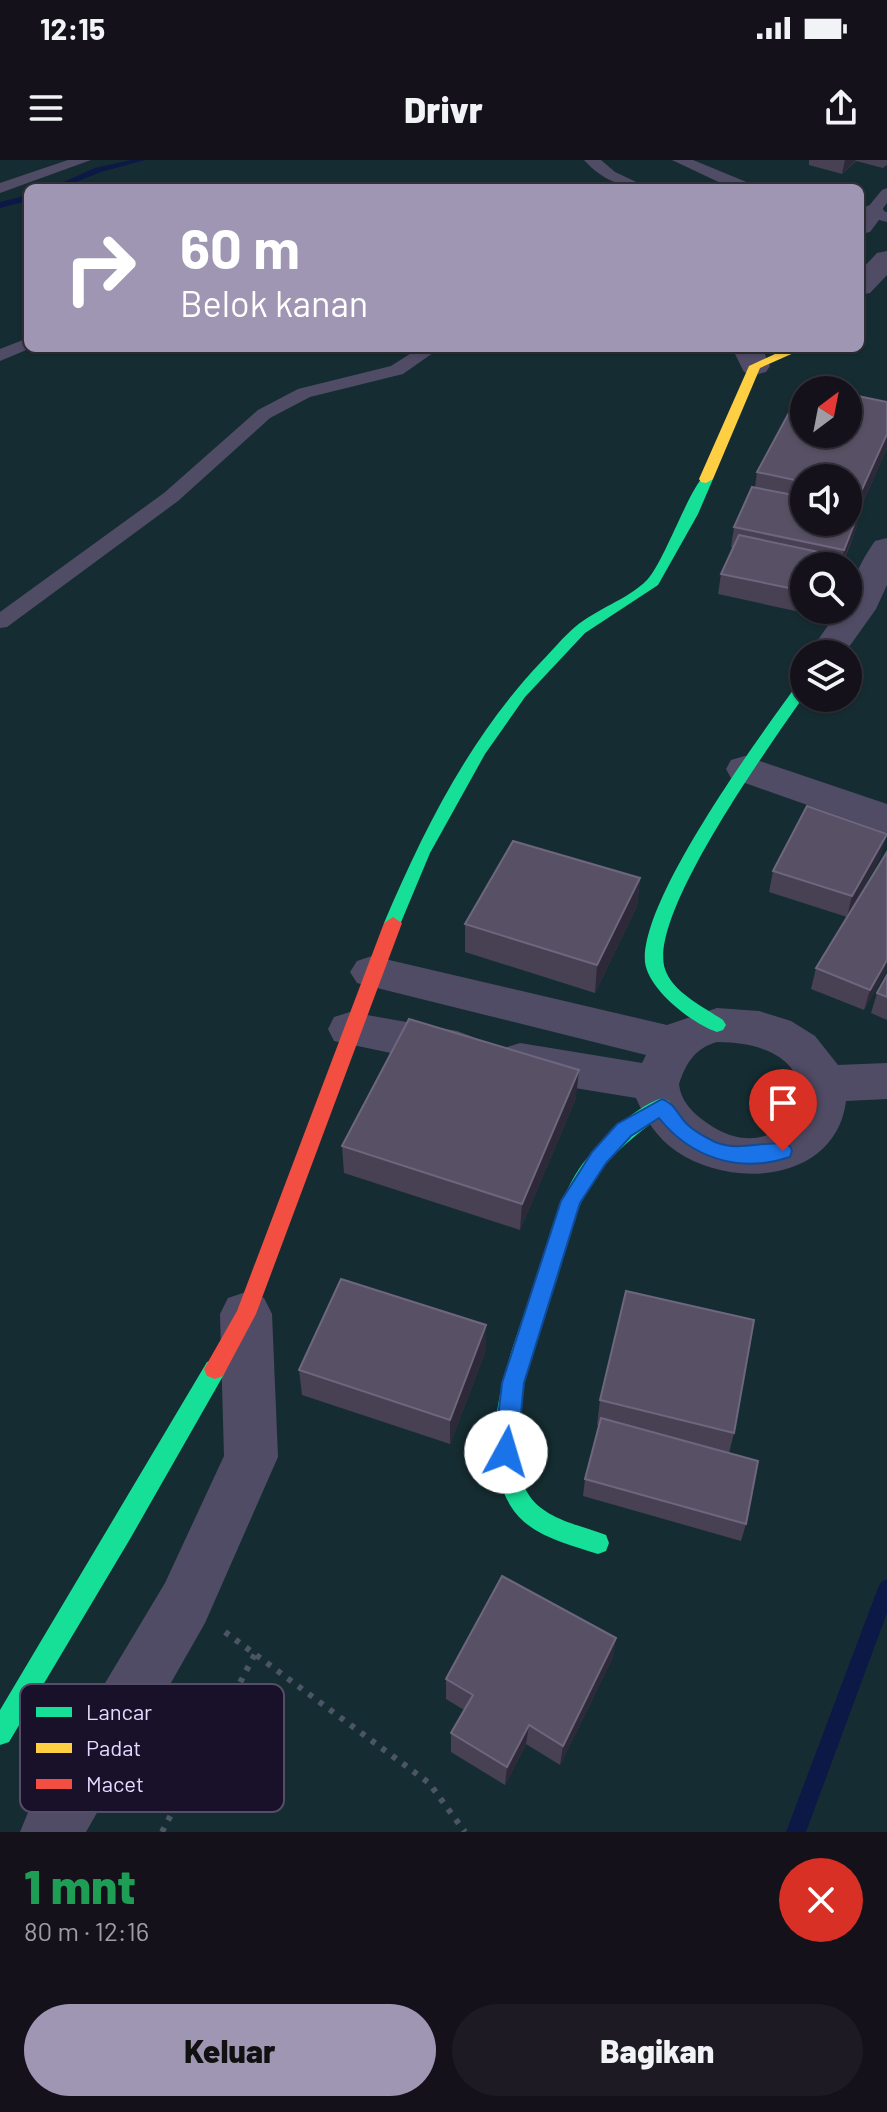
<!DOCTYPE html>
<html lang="id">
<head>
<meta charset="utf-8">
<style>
  body { margin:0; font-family:Barlow,sans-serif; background:#1d1a24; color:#f1f3f6; height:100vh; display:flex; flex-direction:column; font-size:30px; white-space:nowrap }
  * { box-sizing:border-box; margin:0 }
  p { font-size:26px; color:#9d9da3 }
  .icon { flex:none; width:44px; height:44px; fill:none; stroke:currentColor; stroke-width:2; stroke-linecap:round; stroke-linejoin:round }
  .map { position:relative; height:1672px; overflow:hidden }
  .panel { display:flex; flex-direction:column; background:#14111b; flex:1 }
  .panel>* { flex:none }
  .hud { position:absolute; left:24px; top:24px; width:840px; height:168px; border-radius:12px; box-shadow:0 2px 6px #0004,0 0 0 2px #33313a; background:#9e96b2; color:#fff; overflow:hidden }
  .needle { width:52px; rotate:32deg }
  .buttons { position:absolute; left:790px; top:216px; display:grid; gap:16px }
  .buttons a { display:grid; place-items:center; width:72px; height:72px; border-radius:50%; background:#14111b; box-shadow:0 2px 6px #0004,0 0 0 2px #33313a; font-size:40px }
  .pin { position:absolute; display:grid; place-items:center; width:68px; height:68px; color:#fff; margin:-82px -34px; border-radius:50% 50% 50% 0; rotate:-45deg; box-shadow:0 0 8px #0007 }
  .pin .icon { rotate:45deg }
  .me { position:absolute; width:88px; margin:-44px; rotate:6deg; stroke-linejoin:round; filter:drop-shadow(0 0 6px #0008) }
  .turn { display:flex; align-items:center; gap:28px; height:168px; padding:0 24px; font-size:36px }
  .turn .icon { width:104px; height:104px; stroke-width:2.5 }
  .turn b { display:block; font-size:56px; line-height:68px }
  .round { display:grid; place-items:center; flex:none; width:84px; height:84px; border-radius:42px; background:#1d1a24 }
  .head { display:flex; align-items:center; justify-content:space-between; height:136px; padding:0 24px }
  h1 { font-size:48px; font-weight:800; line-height:60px; color:#1e9e55 }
  .cta { display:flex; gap:16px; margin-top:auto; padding:16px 24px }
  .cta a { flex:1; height:92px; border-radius:48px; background:#9e96b2; color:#111; font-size:32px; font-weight:800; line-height:92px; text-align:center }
  .cta a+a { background:#1d1a24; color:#f1f3f6 }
  .status { display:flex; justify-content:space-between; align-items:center; height:56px; padding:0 40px; background:#14111b; direction:ltr }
  .status svg { height:22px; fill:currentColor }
  header { display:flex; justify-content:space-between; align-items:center; height:104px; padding:0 24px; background:#14111b; font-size:36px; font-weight:800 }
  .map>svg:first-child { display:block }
  .green { fill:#152d32; fill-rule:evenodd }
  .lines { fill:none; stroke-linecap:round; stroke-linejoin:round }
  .stream { fill:#0c1846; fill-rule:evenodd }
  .path { stroke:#4c5565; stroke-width:6; stroke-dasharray:5 8; stroke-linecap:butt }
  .lane { fill:#514c65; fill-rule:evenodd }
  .street { fill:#514c65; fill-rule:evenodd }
  .fast { fill:#16e098; fill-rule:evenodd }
  .slow { fill:#ffcf43; fill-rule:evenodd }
  .jam { fill:#f24e42; fill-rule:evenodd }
  .wall { fill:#474153; fill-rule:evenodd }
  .shaded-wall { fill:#2e2938 }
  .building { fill:#585165; stroke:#6e667e; stroke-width:2 }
  .route { fill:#1a73e8; stroke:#114b97; stroke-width:2 }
  .key { fill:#19112a; stroke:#564d6a; stroke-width:2 }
  .key-label { font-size:22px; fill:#e4daff }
</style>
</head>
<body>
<div class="status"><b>12:15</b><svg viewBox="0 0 49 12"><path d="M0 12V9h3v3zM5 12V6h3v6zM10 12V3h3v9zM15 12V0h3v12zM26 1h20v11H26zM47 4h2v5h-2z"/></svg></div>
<header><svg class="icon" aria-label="menu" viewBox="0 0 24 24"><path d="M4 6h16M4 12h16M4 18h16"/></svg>Drivr<svg class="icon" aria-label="share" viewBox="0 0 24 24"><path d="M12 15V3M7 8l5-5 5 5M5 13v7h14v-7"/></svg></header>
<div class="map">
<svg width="887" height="1672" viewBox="0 0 887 1672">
  <rect width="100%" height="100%" fill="#1b1724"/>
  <!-- green -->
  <path class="green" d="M0,0H887V1672H0ZM28,28H860V188H28ZM804,230H848V274H804ZM804,318H848V362H804ZM804,406H848V450H804ZM804,494H848V538H804Z"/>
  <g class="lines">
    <!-- stream -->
    <path class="stream" d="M131,0H145L101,12L61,28H50L95,8Z
      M28,35V41L0,48V42Z
      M887,1419V1453L806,1672H786L878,1428L881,1422Z"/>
    <!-- path -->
    <path class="path" d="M225,1472L429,1623L465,1672
      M162,1672L255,1494"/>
    <!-- lane -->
    <path class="lane" d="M68,0H91L0,33V23Z
      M584,0H601L615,12L649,28C622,28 602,20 584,0Z
      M672,0H693L761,28L727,26Z
      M887,28V43L881,51L887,52V62L860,55V45L868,47L882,30Z
      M28,178V188H31L0,201V189Z
      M419,188H440L403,214L310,237L270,258L178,341L7,467L0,468V452L164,333L258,250L298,229L391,206Z"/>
    <!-- street -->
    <path class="street" d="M872,44L881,46L885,52L870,72L860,74V49Z
      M887,91V115L870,133L860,135V111L877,93Z
      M732,188H762L770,206L766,212L755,215L744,212Z
      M887,378V425L876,449L844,494H808L839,450H848C848,426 861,401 875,381Z
      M745,596L887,644V673L731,618L726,609L731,600Z
      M372,796L667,865L717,848L759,851L791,861L815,876L838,905L887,903V939L846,941C836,1022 732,1030 676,991C657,978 645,959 636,938L520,919L504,914L497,901L504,888L520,883L642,903L646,895L357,823L350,812L357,801ZM717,882C859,883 792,1024 707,963C693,953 681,942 679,924C686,903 695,888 717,882Z
      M350,852L457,871L473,877L480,889L473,901L457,907L334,881L328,869L334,857Z
      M246,1132L264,1138L272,1154L278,1297L205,1463L86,1672H20L29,1650L165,1423L224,1296L220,1154L228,1138Z"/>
    <!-- fast -->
    <path class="fast" d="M706,315L713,319L698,354L658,425L585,473L525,537L485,594L430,693L399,767H387L384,763C424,669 470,577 541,502C552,491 563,477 575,467C596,449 627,440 647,420C664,403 692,321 706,315Z
      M804,520V536C771,584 647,755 665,809C673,833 704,847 723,860L726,865L723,870L717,872C693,864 648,830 645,802C640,739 760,576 799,522Z
      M662,938L669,941L671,946L669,951C640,971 612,992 593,1021C573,1051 567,1086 557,1119C539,1176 495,1275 527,1332C542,1359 580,1365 606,1375L609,1383L606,1391L598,1394C567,1384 527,1375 510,1345C471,1278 516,1182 537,1116C549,1079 558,1041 579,1009C598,982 631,949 662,938Z
      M215,1199L223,1202L226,1209L223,1216L130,1379L9,1582L0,1585V1550L207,1202Z"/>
    <!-- slow -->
    <path class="slow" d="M788,188H805L760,208L713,319L706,323L701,322L699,319L749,206Z"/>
    <!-- jam -->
    <path class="jam" d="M393,757L402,763L256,1154L223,1216L215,1219L207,1216L204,1209L237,1151L384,763Z"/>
  </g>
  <!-- wall -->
  <path class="wall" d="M809,0H887V5L883,8L856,1L842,14L809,5Z
    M887,288L860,349L856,369L842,406H804V450H826L823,457L718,434L721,414L733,388L731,387L734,367L755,327L757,312ZM804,318H848V362H804Z
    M881,695L847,757L769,732L773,711Z
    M640,718L637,746L595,833L465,792V764Z
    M816,808L887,809L864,850L811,829Z
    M887,815V860L871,853L877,833Z
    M576,938L520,1070L344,1013L342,986Z
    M486,1165V1190L450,1284L302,1235L299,1210Z
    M600,1240L734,1273L729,1293L746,1364L741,1381L583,1336L585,1319L599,1265H597Z
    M616,1478L612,1499L560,1605L526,1584L505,1625L451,1592V1573L464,1550L446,1539V1519Z"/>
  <!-- shaded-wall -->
  <path class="shaded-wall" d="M845,0H856L842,14Z
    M887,274V288L854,362L860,334Z
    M860,349L856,369L841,406L844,390Z
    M887,674L881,695L847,757L852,736Z
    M640,718L637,746L595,833L597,805Z
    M887,800V809L864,850L870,830Z
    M579,910L576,938L520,1070L522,1044Z
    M486,1165V1190L450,1284V1260Z
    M616,1478L612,1499L560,1605L563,1586Z
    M529,1565L526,1584L505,1625L507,1607Z"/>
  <!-- building -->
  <path class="building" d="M804,225L829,230H804V274H848V234L887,242V274L860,334L848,332V318H804V322L757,312Z
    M752,327L804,337V362H848V346L860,349L844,390L734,367Z
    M739,375L842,397L839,406H804V431L721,414Z
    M807,646L887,674L852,736L773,711Z
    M513,681L640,718L597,805L465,764Z
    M887,692V800L870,830L816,808Z
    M887,815V837L877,833Z
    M409,859L579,910L522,1044L342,986Z
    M341,1119L486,1165L450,1260L299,1210Z
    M626,1131L754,1160L734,1273L600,1240Z
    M601,1258L758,1301L746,1364L585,1319Z
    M502,1416L616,1478L563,1586L529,1565L507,1607L451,1573L473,1535L446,1519Z"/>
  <!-- route -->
  <path class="route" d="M662,939C675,943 678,956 688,965C694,971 707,978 715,982C742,993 768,978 790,986L792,991L790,997C740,1014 691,998 659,958L631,976L606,1003L580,1043L524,1223L517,1292L514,1299L506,1302L498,1299L494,1292L502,1223L561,1041L592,992L617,964Z"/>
  <!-- legend -->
  <rect x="20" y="1524" width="264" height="128" rx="12" class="key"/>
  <rect x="36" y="1547" width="36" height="10" fill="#16e098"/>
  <rect x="36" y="1583" width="36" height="10" fill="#ffcf43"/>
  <rect x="36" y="1619" width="36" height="10" fill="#f24e42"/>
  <g class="key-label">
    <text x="86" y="1560">Lancar</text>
    <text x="86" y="1596">Padat</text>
    <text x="86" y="1632">Macet</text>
  </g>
</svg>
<div class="buttons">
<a><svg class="needle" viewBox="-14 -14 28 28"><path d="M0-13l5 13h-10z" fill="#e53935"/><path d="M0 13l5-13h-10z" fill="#9d9da3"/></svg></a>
<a><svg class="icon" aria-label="sound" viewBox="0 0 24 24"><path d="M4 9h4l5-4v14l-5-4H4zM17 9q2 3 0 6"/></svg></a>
<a><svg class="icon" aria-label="search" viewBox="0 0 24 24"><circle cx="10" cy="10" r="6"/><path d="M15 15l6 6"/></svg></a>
<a><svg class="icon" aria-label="layers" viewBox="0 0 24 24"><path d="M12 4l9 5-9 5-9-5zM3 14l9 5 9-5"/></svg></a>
</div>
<div class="pin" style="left:783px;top:991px;background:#d93025"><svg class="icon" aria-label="arrive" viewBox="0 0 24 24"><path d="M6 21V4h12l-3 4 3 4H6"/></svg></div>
<svg class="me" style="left:506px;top:1292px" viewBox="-20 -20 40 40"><circle r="19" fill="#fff"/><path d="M0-13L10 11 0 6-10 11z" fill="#1a73e8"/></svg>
<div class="hud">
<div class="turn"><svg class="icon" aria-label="right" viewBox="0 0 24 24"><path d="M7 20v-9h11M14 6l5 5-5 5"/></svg><div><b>60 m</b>Belok kanan</div></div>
</div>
</div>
<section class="panel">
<div class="head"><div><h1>1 mnt</h1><p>80 m · 12:16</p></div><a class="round" style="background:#d93025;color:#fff"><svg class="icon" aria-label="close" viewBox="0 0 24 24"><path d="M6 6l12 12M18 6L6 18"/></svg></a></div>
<div class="cta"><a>Keluar</a><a>Bagikan</a></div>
</section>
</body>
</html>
